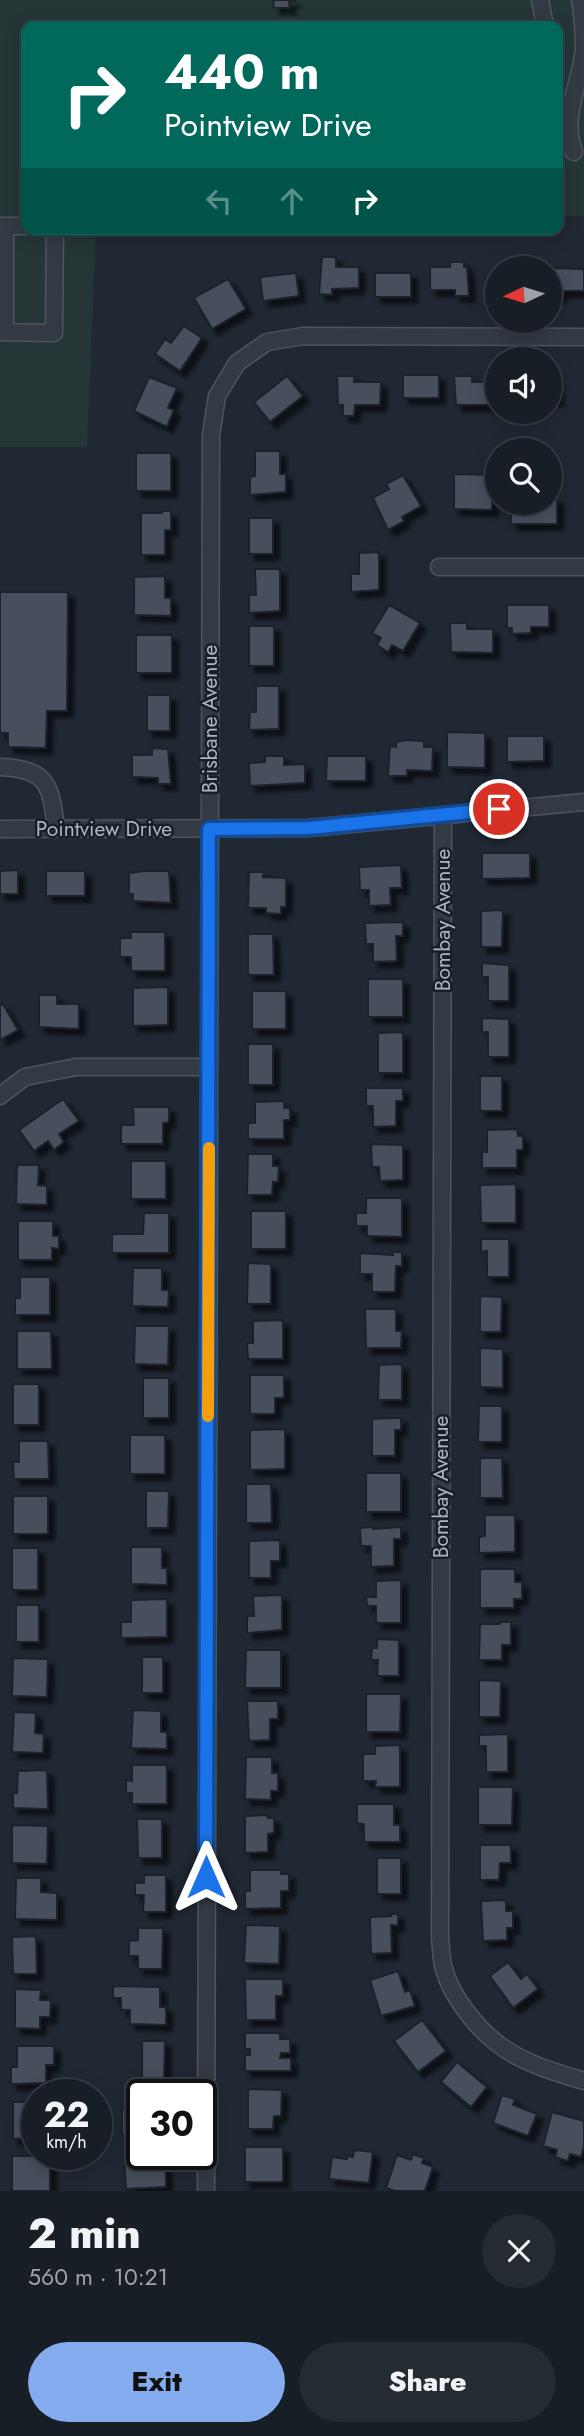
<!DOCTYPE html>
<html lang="en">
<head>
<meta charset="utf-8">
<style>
  body { margin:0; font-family:Jost,sans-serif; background:#252b32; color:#f1f3f6; height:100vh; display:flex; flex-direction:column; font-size:26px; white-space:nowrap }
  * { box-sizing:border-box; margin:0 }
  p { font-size:23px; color:#9fa2a7 }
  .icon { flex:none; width:38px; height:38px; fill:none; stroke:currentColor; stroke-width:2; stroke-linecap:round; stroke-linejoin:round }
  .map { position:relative; height:2191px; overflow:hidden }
  .details { display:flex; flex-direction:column; background:#181e26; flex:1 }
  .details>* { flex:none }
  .banner { position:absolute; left:21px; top:21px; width:542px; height:214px; border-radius:14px; box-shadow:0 4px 18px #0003,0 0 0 2px #363c43; background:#00695c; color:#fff; overflow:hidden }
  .needle { width:46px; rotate:266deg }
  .tools { position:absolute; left:485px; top:256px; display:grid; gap:14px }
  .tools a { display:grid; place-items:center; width:77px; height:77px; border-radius:50%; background:#181e26; box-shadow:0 4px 18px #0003,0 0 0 2px #363c43; font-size:35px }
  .speed { position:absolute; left:21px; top:2079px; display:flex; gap:14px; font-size:35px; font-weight:700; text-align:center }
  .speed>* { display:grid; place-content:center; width:91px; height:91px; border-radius:50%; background:#181e26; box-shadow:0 4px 18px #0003,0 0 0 2px #363c43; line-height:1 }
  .speed small { font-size:18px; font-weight:400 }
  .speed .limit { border:4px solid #111; border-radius:10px; background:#fff; color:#111 }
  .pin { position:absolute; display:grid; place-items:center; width:60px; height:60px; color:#fff; margin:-30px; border:4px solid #fff; border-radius:50%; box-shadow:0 2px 7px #0007 }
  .me { position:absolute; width:77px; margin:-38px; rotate:0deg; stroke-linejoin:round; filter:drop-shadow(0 0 5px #0008) }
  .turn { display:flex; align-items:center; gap:24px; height:147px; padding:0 28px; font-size:32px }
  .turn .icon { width:91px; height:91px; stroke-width:2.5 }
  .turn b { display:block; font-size:49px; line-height:60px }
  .lanes { display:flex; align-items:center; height:66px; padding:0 28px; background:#0003; justify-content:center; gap:35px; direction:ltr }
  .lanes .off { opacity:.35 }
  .round { display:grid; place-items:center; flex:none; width:74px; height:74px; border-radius:37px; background:#252b32 }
  .summary { display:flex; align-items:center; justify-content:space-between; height:119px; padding:0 28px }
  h1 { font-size:42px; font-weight:800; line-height:52px }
  .primary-button { display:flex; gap:14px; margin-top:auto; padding:14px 28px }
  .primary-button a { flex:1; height:80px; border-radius:42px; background:#85acee; color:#111; font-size:28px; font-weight:800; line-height:80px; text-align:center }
  .primary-button a+a { background:#252b32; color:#f1f3f6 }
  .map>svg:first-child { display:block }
  .green { fill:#253636 }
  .building { fill:#474f5d; stroke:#1b212b; stroke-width:2; filter:url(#shadow) }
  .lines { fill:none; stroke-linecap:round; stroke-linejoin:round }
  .minor-casing { stroke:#4e555f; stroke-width:19 }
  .minor { stroke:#333a44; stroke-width:16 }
  .route-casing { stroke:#114b97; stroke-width:18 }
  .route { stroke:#1a73e8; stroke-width:12 }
  .slow { stroke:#f59e0b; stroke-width:12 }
  .labels { text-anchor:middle; stroke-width:5; stroke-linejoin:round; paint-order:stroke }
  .street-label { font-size:21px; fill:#adb5c1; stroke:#191f28 }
</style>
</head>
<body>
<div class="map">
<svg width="584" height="2191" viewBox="0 0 584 2191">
  <defs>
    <filter id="shadow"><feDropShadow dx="6" dy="6" stdDeviation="2" flood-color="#0009"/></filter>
  </defs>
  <rect width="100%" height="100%" fill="#202833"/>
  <!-- green -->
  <path class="green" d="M0,0H584V216H558V26H26V229H96L87,447H0Z"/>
  <!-- building -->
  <path class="building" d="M273,0H295V1H289L290,8H274Z
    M322,257H336V267H359V288L332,289V295L319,294Z
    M450,262H464V267H467L469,296H455V290H430V267H450Z
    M550,268L584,269V291H559V297H550Z
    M296,273L299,296L263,301L260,277Z
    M375,273H411V297H375Z
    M486,274H497V296H486Z
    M228,279L246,309L212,329L194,298Z
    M184,326L202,338L180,371L155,354L165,339L171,343Z
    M403,375H439V398H403Z
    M550,375H556L557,400H550Z
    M287,376L303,396L270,422L254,402Z
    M337,376H354V382H381L380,405H355L354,416H343V405H338Z
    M454,376H472V382H497V405H456Z
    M149,377L177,388L168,408L174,410L167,427L134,411Z
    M255,451H280V474H286V492L250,495V477L255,476Z
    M136,453H171V491H136Z
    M454,474L493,475L492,510L454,509Z
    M403,475L421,506L402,517L404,521L388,530L373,498L389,489L386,484Z
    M550,498H557V524H511V502H550Z
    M162,511H171V530H165V555H141V513H162Z
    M249,518H273V554H249Z
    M379,552V590L351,592V574H359V553Z
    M255,569H280V611L249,613V595H256Z
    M165,576V598H171V616L134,615V577Z
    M0,592H68L67,711H47L46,748L8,747V733H0Z
    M389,605L420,623L403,651L392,645L388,652L377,645L381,638L372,633Z
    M507,605H549V627H531V633L512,634V628H507Z
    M450,623H467V629H493V653L451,652Z
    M249,626H274V666H249Z
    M136,635H172V673H136Z
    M256,686H279V729L249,730L250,712H256Z
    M147,695H170V731H147Z
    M447,732L485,733V768L447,767Z
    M507,736H544V761L507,762Z
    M407,740L424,741V747H433L432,771L407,770V776H388L390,746L396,747V742Z
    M152,748L168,749L171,784H158V778L132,777V755H152Z
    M265,756H284V765L305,764V783L250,786L249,763L265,762Z
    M327,756H366V781H326Z
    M482,853H530V878L482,879Z
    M401,865L402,888H390L391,905L369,906V890H360L359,867Z
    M18,870V894H0V871Z
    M46,871H85V896H46Z
    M144,871H169L171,903L133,901V894H129V873Z
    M249,872H264L263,877L286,878V907H281V914L266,913V908H248Z
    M503,910L502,947H481V911Z
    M403,922V936H396L397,961L373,962V944H366L365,923Z
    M130,932H165V971H131V957H120V938H131Z
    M248,934H273L274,975H248Z
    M482,963L509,965V1001H488V977H482Z
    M368,979H403V1017H368Z
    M168,987V1025L133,1026V988Z
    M252,991H286V1029H252Z
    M39,995H57V1004H79V1029L39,1027Z
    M3,1004L18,1030L0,1040V1006Z
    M482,1018L509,1019V1057H488V1032H482Z
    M403,1032V1073H378V1033Z
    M248,1044H273V1085H248Z
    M480,1076H502V1111H480Z
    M366,1088H403V1101H396V1126L373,1127V1106H366Z
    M63,1099L79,1121L59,1134L64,1142L54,1150L48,1141L34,1151L19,1130Z
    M284,1101V1108H290V1120H284V1139H248V1123H255V1102Z
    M133,1107H169V1122L163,1123V1144H121V1125H134Z
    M517,1129L518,1136H523V1150H517V1168H482V1152H487V1130Z
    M371,1144L403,1145V1180L380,1181L379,1167H372Z
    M248,1154H273V1166H279L278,1182H273L272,1195H247Z
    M131,1161H166V1199H131Z
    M17,1165H39L38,1185L47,1186V1205L16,1204Z
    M516,1184V1223H481L480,1185Z
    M366,1198H402V1237L367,1236V1226H356V1213H366Z
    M251,1211H286V1249H251Z
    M144,1213H169V1253H112V1234H143Z
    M18,1221H53V1236H59V1249L52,1248V1260H18Z
    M481,1239H509V1277H487V1251L481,1252Z
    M393,1252H402V1266H396L395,1292H372V1274H360V1253L393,1255Z
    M248,1263L271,1264V1304H247Z
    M133,1268H162V1290H169L168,1307L132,1306Z
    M20,1277H50V1315H15V1298H20Z
    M480,1296L502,1297L501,1332H480Z
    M365,1309H396V1331H402L401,1348H366Z
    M283,1320V1359H248L247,1343H253V1321Z
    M135,1326H169L168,1365L134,1364Z
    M17,1331H51L52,1369H17Z
    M480,1348L503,1349V1388L480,1387Z
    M402,1364V1400H378L379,1365Z
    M250,1375H284V1398H275V1414H250Z
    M143,1378H169V1418H143Z
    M13,1384H39V1425H13Z
    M479,1406H502V1442H478Z
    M392,1418H401V1430H395V1456H372V1419Z
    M285,1429V1469L250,1470V1430Z
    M130,1435H165V1474H130Z
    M19,1441H48L49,1479H14L13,1462H19Z
    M480,1458H502L503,1498H480Z
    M366,1473H401V1512H366Z
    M246,1484H271L272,1523H246Z
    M146,1491H169L168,1528H146Z
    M13,1496H48V1534H13Z
    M485,1515H515V1552L479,1553V1537L485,1536Z
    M373,1527V1529L401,1527V1539H394V1566L371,1567V1546H361L360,1528Z
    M280,1540V1561H271V1578H249V1541Z
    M131,1547H162V1568H167V1585L131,1584Z
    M12,1548H38V1590H12Z
    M480,1569H515V1582H522V1599H514V1608H480Z
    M401,1580V1623H376V1606H367L366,1597H376V1581Z
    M282,1595V1630L247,1633V1616H254L253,1596Z
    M167,1599V1637L121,1638V1622H131V1600Z
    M16,1605H39V1642H16Z
    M500,1622H511V1645H502V1660H479L480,1624H500Z
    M377,1639L399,1640V1676H377L378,1660H371L372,1648H377Z
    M246,1650H281V1688H245Z
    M142,1657H163V1693H142Z
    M13,1658L48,1659L47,1697L12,1696Z
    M479,1680L501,1681L500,1717H479Z
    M366,1694H401L400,1732H366Z
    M247,1701H278V1719H270V1740L249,1741Z
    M133,1710L161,1711V1732H167V1749L131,1748Z
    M14,1712L36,1713L35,1733L44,1734L43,1753L12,1752Z
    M508,1734V1772H486V1746H479V1735Z
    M400,1745V1787H375L376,1781H363V1754H375V1746Z
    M246,1757H272V1773H278V1791H271V1800L245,1799Z
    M132,1765H167V1804H132V1793H126V1780L132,1781Z
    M47,1770L48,1809L13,1808V1793H17L18,1771Z
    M478,1787H513L512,1825H478Z
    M357,1804H394V1825H400V1842H364V1824L357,1823Z
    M267,1815L268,1818H274V1833L268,1834V1852L245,1853V1816Z
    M137,1819H162V1858H138Z
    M12,1825L48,1826L47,1864L12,1863Z
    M480,1845H511V1863H500L499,1880H480Z
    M377,1858H401V1894H377Z
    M250,1870H281V1874H289V1891H281V1908L245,1909V1891H250Z
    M144,1875H166V1912H143L144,1895H135V1883H144Z
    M16,1878H41V1892L57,1893V1920L15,1919Z
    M506,1900V1911H513V1928H507V1940L483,1941L481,1901Z
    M390,1914H398V1926L391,1925L392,1953L371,1954L370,1917L391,1916Z
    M246,1925L280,1926L279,1964L244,1963Z
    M138,1928H163L162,1969H138V1956H129V1941L138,1940Z
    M36,1936L37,1974H13L12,1937Z
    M508,1962L521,1979L527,1974L538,1989L513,2008L490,1976Z
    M398,1971L405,1992L410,1990L415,2006L381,2016L370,1980Z
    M245,1979H283V1996H276V2020H246Z
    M113,1986L160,1987V2007H166V2025L130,2024V2010H121V1998H113Z
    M15,1989L41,1990L40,2000H51L50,2017H40V2029L15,2028Z
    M422,2020L446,2051L418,2072L394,2041Z
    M245,2033H280V2039H290V2053H281L280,2058H291V2071H245V2055H250V2049H245Z
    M142,2041H165L164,2078H142Z
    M17,2046H54V2065H46V2083L11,2084V2067H17Z
    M457,2062L487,2087L471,2107L441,2082Z
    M248,2089L282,2090L281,2116H274L273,2129H248Z
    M132,2095H142V2135H122V2109H132Z
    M502,2095L515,2099L513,2105L537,2114L528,2136L493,2123Z
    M13,2102H35V2138L13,2139Z
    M552,2112L584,2121V2146L581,2157L570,2154L568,2161L555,2157L557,2150L543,2146Z
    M245,2147H283V2182H245Z
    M354,2150L373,2152L369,2183L329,2179L332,2157L347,2159V2156L353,2157Z
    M413,2154L424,2158L422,2163L433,2167L425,2191H395L386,2188L397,2155L411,2160Z
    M12,2156H50V2191H12Z
    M124,2157H152V2166H166V2187L126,2189Z"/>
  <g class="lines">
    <!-- minor casing -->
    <g class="minor-casing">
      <path id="minor" d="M540,0L545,26
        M574,152C561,115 580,86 584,49C584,33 583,16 580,0
        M0,226H26
        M5,226V332
        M0,332L54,333L55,229
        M439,567H584
        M0,767C48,769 51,785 56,829
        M443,815L440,1936C441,1947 441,1959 444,1969C448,1984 457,1999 466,2011C498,2055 534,2066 584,2081
        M0,829L309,828L584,802
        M0,1096L25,1077L76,1067H209
        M206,2191L211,435L217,396L237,363L267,342L303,336L584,337"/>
    </g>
    <!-- minor -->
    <use href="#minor" class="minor"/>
  </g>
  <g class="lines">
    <!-- route casing -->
    <g class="route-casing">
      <path id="route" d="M206,1877L209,829L309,828L499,809"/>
    </g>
    <!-- route -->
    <use href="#route" class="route"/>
    <!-- slow -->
    <path class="slow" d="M208,1416L209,1148"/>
  </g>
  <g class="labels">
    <!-- street labels -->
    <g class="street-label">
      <text transform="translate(210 719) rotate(-90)" y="7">Brisbane Avenue</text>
      <text x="104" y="836">Pointview Drive</text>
      <text transform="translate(443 920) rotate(-90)" y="7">Bombay Avenue</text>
      <text transform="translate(441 1487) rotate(-90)" y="7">Bombay Avenue</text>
    </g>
  </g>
</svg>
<div class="tools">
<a><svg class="needle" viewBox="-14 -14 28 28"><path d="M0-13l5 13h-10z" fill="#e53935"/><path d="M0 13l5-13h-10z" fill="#9fa2a7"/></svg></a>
<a><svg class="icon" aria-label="sound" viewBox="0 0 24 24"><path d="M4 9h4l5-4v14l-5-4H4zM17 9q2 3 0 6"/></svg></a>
<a><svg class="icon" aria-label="search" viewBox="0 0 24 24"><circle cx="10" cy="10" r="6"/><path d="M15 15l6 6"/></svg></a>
</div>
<div class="speed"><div>22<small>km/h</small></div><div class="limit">30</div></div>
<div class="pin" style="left:499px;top:809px;background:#d93025"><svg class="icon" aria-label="arrive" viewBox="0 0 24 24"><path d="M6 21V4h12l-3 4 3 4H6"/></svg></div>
<svg class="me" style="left:206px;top:1877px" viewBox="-20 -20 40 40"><path d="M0-17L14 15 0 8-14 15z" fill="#1a73e8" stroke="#fff" stroke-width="4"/></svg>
<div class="banner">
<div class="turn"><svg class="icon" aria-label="right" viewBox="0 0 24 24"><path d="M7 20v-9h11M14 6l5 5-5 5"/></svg><div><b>440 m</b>Pointview Drive</div></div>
<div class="lanes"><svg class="icon off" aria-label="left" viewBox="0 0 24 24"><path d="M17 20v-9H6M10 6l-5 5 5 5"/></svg><svg class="icon off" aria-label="ahead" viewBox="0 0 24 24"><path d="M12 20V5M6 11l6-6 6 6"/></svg><svg class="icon" aria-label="right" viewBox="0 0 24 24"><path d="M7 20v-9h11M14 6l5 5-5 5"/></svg></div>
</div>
</div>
<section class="details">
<div class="summary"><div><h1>2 min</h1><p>560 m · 10:21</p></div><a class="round"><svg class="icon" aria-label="close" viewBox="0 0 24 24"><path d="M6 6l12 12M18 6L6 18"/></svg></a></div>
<div class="primary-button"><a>Exit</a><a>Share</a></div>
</section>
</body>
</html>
